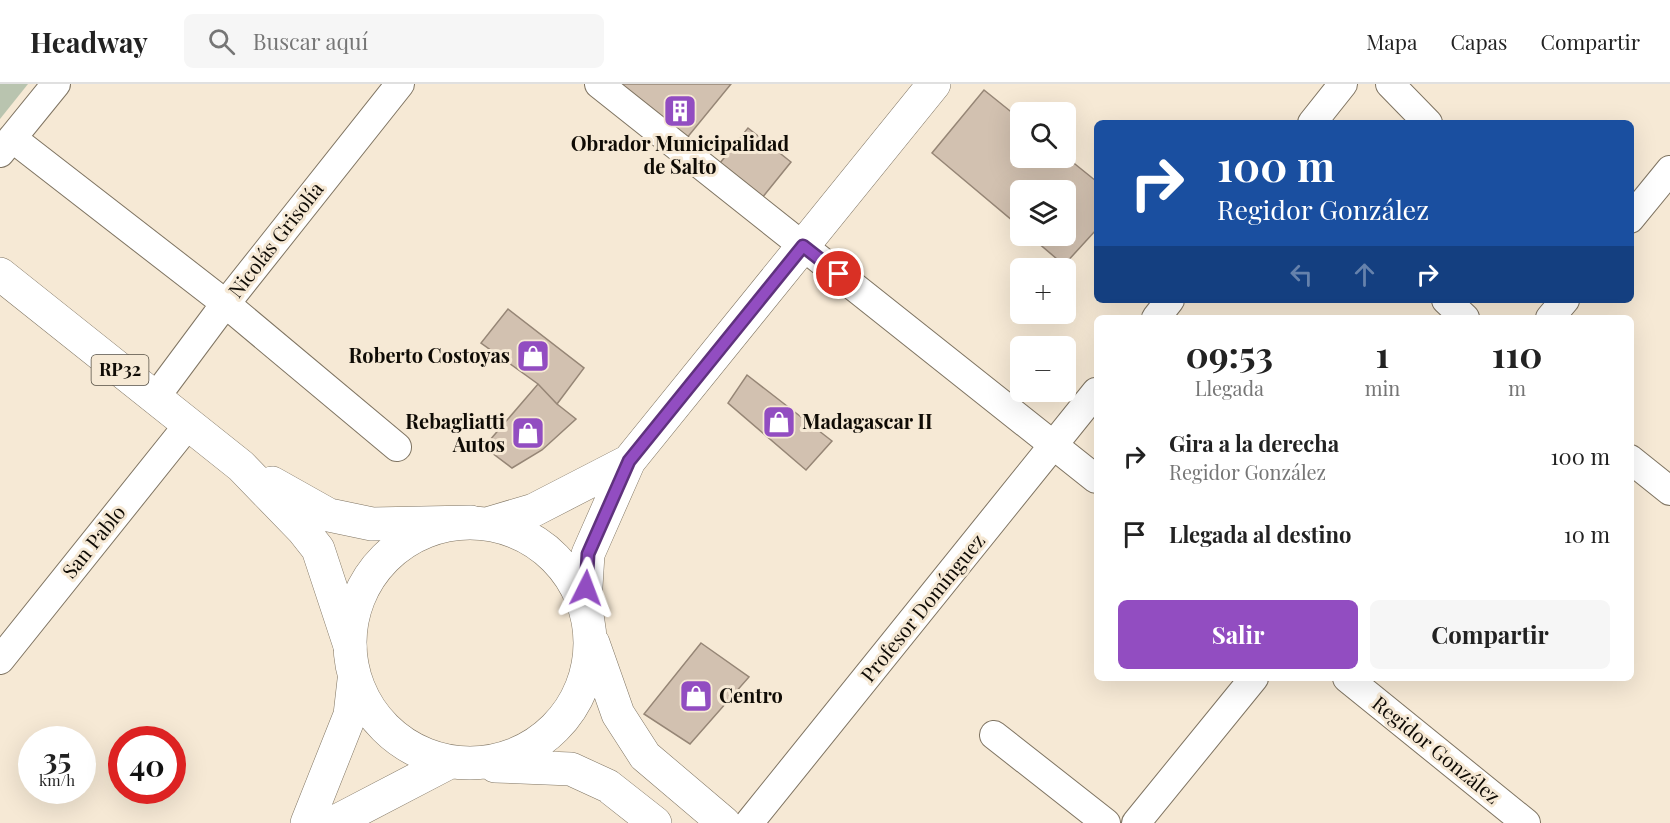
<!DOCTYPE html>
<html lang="es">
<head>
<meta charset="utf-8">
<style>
  body { margin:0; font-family:"Playfair Display",serif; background:#f6f6f6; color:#222; height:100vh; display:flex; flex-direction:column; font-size:22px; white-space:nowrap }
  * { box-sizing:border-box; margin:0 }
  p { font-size:20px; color:#767676 }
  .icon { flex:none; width:33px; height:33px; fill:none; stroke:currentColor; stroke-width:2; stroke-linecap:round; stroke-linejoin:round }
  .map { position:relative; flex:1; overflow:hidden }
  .drawer { position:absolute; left:1094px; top:231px; width:540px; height:366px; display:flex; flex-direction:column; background:#fff; border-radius:9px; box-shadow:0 6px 24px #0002 }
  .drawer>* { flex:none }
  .hud { position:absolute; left:1094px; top:36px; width:540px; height:183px; border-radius:9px; box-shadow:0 6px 24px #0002; background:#1a4fa0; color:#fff; overflow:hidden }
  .buttons { position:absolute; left:1010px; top:18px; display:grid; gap:12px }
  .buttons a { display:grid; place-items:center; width:66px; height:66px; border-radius:9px; background:#fff; box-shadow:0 6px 24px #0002; font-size:30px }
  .speed { position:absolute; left:18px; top:642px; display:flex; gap:12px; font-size:30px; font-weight:700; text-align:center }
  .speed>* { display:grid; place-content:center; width:78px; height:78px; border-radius:50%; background:#fff; box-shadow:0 6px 24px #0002; line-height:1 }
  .speed small { font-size:15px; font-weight:400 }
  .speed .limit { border:9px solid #d22; background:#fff; color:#111 }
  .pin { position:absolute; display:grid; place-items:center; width:51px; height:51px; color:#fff; margin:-26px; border:3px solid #fff; border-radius:50%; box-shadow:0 2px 6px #0007 }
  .me { position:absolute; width:66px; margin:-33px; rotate:3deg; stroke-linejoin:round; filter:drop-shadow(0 0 4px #0008) }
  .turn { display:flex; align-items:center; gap:21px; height:126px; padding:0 24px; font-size:27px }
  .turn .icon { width:78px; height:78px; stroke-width:2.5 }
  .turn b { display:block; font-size:42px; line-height:51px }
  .lanes { display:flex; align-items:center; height:57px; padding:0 24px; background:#0003; justify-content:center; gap:30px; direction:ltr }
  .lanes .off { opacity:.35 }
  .eta { display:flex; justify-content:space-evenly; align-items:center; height:102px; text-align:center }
  .eta b { font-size:36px; font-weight:700; line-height:42px }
  .cta { display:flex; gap:12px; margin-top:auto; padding:12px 24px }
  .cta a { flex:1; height:69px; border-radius:9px; background:#924dc1; color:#fff; font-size:24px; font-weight:700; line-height:69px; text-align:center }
  .cta a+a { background:#f6f6f6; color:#222 }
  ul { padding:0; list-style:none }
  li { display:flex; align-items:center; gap:18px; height:78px; padding:0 24px }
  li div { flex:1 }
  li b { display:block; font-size:22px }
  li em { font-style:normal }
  header { display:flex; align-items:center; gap:36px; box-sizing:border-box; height:84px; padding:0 30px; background:#fff; border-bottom:2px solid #e0e0e0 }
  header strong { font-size:28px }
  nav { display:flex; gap:33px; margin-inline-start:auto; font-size:21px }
  .search { width:420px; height:54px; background:#f6f6f6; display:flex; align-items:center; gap:15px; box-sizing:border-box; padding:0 21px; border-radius:9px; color:#767676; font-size:22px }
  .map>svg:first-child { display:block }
  .green { fill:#b9c4af }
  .building { fill:#d2c1b0; stroke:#968676; stroke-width:1.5 }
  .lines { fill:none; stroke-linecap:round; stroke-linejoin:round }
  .street-casing { stroke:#7f7462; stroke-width:30 }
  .secondary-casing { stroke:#7f7462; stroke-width:34 }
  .primary-casing { stroke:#7f7462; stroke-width:34 }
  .street { stroke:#fff; stroke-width:28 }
  .secondary { stroke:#fff; stroke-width:33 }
  .primary { stroke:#fff; stroke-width:33 }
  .route-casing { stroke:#5f327d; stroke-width:15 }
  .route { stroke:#924dc1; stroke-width:10 }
  .labels { text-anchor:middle; stroke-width:6; stroke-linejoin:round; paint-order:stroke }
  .shield { fill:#f6e9d5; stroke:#544e43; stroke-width:1.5 }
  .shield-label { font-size:18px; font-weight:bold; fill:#0f0b05 }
  .poi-label { font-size:20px; font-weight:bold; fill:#0f0b05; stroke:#f6e9d5; text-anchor:end }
  .street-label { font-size:20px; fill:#0f0b05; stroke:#f6e9d5 }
</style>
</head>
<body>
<header>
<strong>Headway</strong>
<div class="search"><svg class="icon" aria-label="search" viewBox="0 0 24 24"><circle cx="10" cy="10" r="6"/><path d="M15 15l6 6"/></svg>Buscar aquí</div>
<nav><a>Mapa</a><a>Capas</a><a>Compartir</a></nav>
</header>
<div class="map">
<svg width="1670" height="739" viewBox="0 0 1670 739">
  <rect width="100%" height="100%" fill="#f6e9d5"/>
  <!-- green -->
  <path class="green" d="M0,0H28L0,35Z"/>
  <!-- building -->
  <path class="building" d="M617,0H731L686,55Z
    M984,6L1020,35V74H1065V72L1096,97V146L1064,181L1030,152H1065V106H1020V143L932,69Z
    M748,44L791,78L762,114L720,79Z
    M508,225L584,284L557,320L538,300L481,259Z
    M747,291L832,357L806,386L728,319Z
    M538,300L557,320L576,335L542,366L512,384L484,363Z
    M701,559L749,593L690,660L644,630Z"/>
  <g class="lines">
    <!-- street casing -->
    <g class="street-casing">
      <path id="street" d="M599,0L1096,395
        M1390,0L1428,39
        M1312,39L1343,0
        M12,54L226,220L397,363
        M0,69L56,0
        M1630,135L1670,86
        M1446,216L1465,234
        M1156,234L1170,216
        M1550,234L1565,216
        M155,314L216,232L400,0
        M1630,375L1670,407
        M0,576L188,341
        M1347,594L1526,739
        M994,651L1106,739
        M749,739L1096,308
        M1136,739L1254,594"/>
    </g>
    <!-- secondary casing -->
    <g class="secondary-casing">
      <path id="secondary" d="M350 559a120 120 0 1 1 240 0a120 120 0 1 1-240 0Z
        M490,439L534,426L629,377
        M585,519L588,470L629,377L934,0
        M593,559L618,630L645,672L724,739
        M495,682L571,685L608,702L655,739
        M307,739L350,631L354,596
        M333,739L446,680"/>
    </g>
    <!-- primary casing -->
    <g class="primary-casing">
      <path id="primary" d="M0,190L241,382L303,446L318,465L350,562
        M272,399L329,431L372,440L471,438"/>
    </g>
    <!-- street -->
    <use href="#street" class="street"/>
    <!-- secondary -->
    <use href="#secondary" class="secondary"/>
    <!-- primary -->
    <use href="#primary" class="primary"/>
  </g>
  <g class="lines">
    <!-- route casing -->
    <g class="route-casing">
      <path id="route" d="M586,504L588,470L629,377L803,162L839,190"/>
    </g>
    <!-- route -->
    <use href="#route" class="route"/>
  </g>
  <!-- icons -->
  <defs>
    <g id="building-square" transform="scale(1.725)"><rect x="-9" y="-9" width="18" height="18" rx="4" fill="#924dc1" stroke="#f6e9d5"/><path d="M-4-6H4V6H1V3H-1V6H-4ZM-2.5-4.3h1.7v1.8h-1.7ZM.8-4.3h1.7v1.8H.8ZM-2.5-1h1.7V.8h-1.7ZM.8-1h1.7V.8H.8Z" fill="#fff"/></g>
    <g id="shop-square" transform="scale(1.725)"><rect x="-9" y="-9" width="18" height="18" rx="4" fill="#924dc1" stroke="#f6e9d5"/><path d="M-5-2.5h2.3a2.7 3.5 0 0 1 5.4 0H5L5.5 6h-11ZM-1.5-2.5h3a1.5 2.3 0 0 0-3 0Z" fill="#fff"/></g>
  </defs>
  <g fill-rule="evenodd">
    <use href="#building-square" x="680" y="27"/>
    <use href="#shop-square" x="533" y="272"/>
    <use href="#shop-square" x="779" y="338"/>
    <use href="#shop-square" x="528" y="349"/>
    <use href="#shop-square" x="696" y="612"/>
  </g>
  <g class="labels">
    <!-- shield labels -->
    <rect class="shield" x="91.5" y="271" width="57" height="30" rx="4.5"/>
    <g class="shield-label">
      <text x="120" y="292">RP32</text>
    </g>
    <!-- poi labels -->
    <g class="poi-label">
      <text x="680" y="67" text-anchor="middle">Obrador Municipalidad<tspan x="680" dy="23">de Salto</tspan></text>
      <text x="510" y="279">Roberto Costoyas</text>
      <text x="505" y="345">Rebagliatti<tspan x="505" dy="23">Autos</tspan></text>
      <text x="802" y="345" text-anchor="start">Madagascar II</text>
      <text x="719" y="619" text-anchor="start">Centro</text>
    </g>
    <!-- street labels -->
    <g class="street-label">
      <text transform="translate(276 156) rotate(-52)" y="7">Nicolás Grisolía</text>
      <text transform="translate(94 458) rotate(-51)" y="7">San Pablo</text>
      <text transform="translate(923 524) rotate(-51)" y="7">Profesor Domínguez</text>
      <text transform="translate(1436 666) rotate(39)" y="7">Regidor González</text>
    </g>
  </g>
</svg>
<div class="buttons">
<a><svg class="icon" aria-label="search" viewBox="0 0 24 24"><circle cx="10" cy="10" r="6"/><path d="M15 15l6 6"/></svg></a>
<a><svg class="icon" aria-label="layers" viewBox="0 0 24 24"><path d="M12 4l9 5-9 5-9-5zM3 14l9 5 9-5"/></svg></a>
<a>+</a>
<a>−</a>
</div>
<div class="speed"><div>35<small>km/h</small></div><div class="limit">40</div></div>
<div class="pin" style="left:839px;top:190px;background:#d93025"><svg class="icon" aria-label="arrive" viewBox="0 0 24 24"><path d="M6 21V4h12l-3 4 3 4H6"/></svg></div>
<svg class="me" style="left:586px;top:504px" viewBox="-20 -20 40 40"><path d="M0-17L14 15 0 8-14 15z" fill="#924dc1" stroke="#fff" stroke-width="4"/></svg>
<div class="hud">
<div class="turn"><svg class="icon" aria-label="right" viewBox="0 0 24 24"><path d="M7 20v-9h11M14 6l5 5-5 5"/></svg><div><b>100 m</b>Regidor González</div></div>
<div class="lanes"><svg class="icon off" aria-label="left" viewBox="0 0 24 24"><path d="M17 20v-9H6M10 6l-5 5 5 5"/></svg><svg class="icon off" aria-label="ahead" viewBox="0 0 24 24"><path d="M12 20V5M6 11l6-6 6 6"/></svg><svg class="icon" aria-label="right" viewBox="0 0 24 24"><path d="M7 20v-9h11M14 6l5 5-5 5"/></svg></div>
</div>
<section class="drawer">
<div class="eta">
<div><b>09:53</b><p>Llegada</p></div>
<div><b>1</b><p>min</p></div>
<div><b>110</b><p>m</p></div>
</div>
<ul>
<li><svg class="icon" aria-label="right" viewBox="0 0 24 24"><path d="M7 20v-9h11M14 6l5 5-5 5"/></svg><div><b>Gira a la derecha</b><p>Regidor González</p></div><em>100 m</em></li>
<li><svg class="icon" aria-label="arrive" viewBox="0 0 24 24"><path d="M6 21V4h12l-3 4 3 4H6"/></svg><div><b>Llegada al destino</b></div><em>10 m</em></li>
</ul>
<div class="cta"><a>Salir</a><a>Compartir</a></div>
</section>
</div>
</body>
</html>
